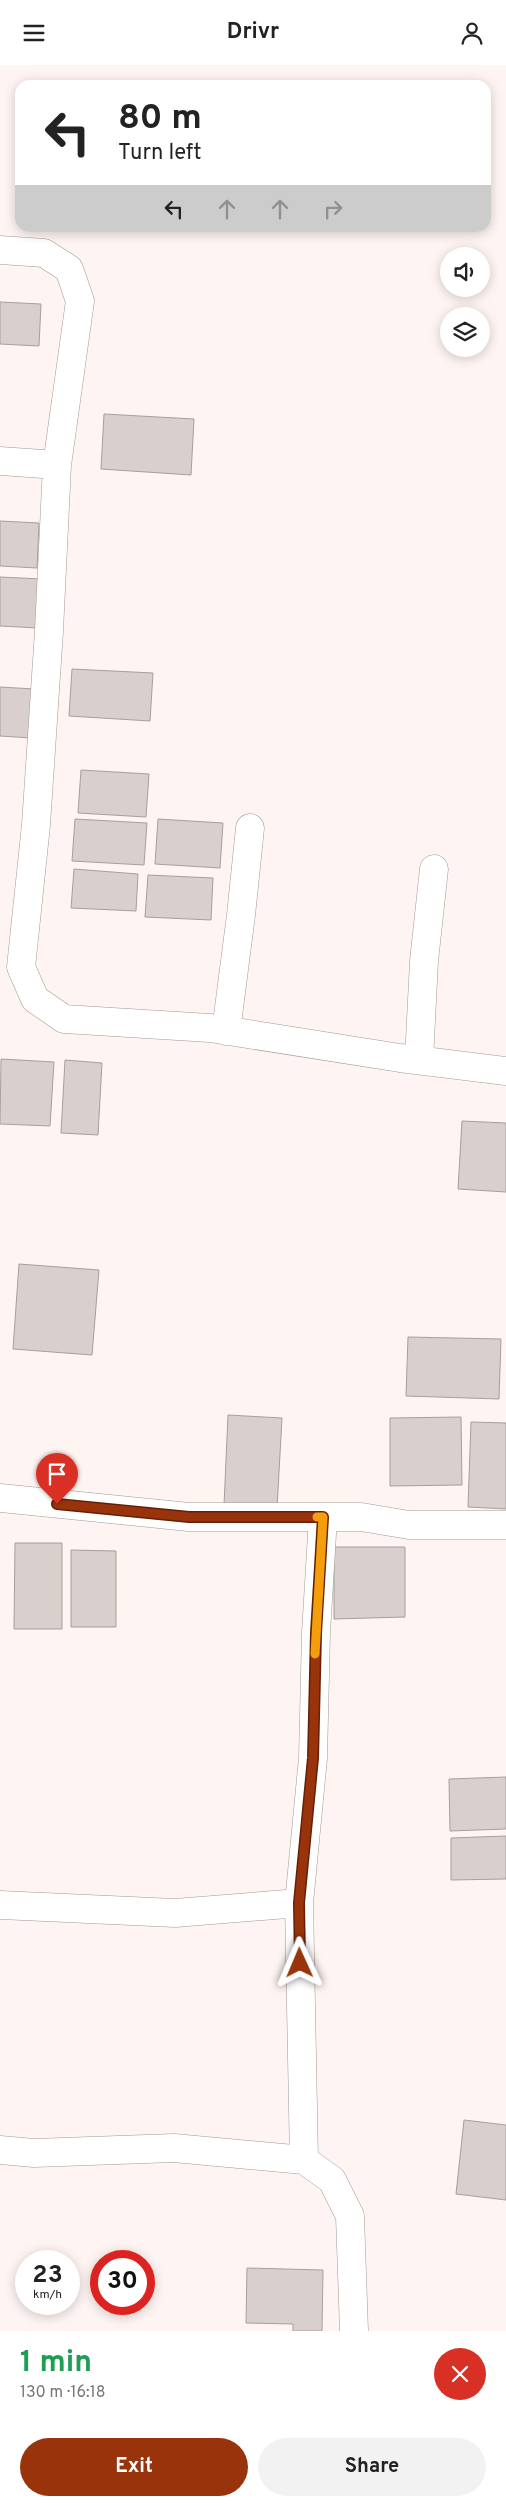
<!DOCTYPE html>
<html lang="en">
<head>
<meta charset="utf-8">
<style>
  body { margin:0; font-family:Overpass,sans-serif; background:#f2f2f2; color:#222; height:100vh; display:flex; flex-direction:column; font-size:19px; white-space:nowrap }
  * { box-sizing:border-box; margin:0 }
  p { font-size:16px; color:#767676 }
  .icon { flex:none; width:28px; height:28px; fill:none; stroke:currentColor; stroke-width:2; stroke-linecap:round; stroke-linejoin:round }
  .map { position:relative; height:2266px; overflow:hidden }
  .side { display:flex; flex-direction:column; background:#fff; flex:1 }
  .side>* { flex:none }
  .top-card { position:absolute; left:15px; top:15px; width:476px; height:152px; border-radius:15px; box-shadow:0 2px 12px #0003; background:#fff; color:#222; overflow:hidden }
  .tools { position:absolute; left:440px; top:182px; display:grid; gap:10px }
  .tools a { display:grid; place-items:center; width:50px; height:50px; border-radius:50%; background:#fff; box-shadow:0 2px 12px #0003; font-size:25px }
  .speed { position:absolute; left:15px; top:2185px; display:flex; gap:10px; font-size:25px; font-weight:700; text-align:center }
  .speed>* { display:grid; place-content:center; width:65px; height:65px; border-radius:50%; background:#fff; box-shadow:0 2px 12px #0003; line-height:1 }
  .speed small { font-size:12px; font-weight:400 }
  .speed .limit { border:8px solid #d22; background:#fff; color:#111 }
  .pin { position:absolute; display:grid; place-items:center; width:42px; height:42px; color:#fff; margin:-51px -21px; border-radius:50% 50% 50% 0; rotate:-45deg; box-shadow:0 0 5px #0007 }
  .pin .icon { rotate:45deg }
  .me { position:absolute; width:55px; margin:-28px; rotate:359deg; stroke-linejoin:round; filter:drop-shadow(0 0 4px #0008) }
  .turn { display:flex; align-items:center; gap:18px; height:105px; padding:0 20px; font-size:22px }
  .turn .icon { width:65px; height:65px; stroke-width:2.5 }
  .turn b { display:block; font-size:35px; line-height:42px }
  .lanes { display:flex; align-items:center; height:48px; padding:0 20px; background:#0003; justify-content:center; gap:25px; direction:ltr }
  .lanes .off { opacity:.35 }
  .round { display:grid; place-items:center; flex:none; width:52px; height:52px; border-radius:26px; background:#f2f2f2 }
  .head { display:flex; align-items:center; justify-content:space-between; height:85px; padding:0 20px }
  h1 { font-size:30px; font-weight:700; line-height:38px; color:#1e9e55 }
  .button { display:flex; gap:10px; margin-top:auto; padding:10px 20px }
  .button a { flex:1; height:58px; border-radius:30px; background:#99330b; color:#fff; font-size:20px; font-weight:700; line-height:58px; text-align:center }
  .button a+a { background:#f2f2f2; color:#222 }
  header { display:flex; justify-content:space-between; align-items:center; height:65px; padding:0 20px; background:#fff; font-size:22px; font-weight:700 }
  .map>svg:first-child { display:block }
  .building { fill:#d9cfcc; stroke:#a89f9c }
  .lines { fill:none; stroke-linecap:round; stroke-linejoin:round }
  .minor-casing { stroke:#a29996; stroke-width:29 }
  .minor { stroke:#fff; stroke-width:28 }
  .route-casing { stroke:#632107; stroke-width:12 }
  .route { stroke:#99330b; stroke-width:9 }
  .slow { stroke:#f59e0b; stroke-width:9 }
</style>
</head>
<body>
<header><svg class="icon" aria-label="menu" viewBox="0 0 24 24"><path d="M4 6h16M4 12h16M4 18h16"/></svg>Drivr<svg class="icon" aria-label="person" viewBox="0 0 24 24"><circle cx="12" cy="8" r="4"/><path d="M4 21q1-7 8-7t8 7"/></svg></header>
<div class="map">
<svg width="506" height="2266" viewBox="0 0 506 2266">
  <rect width="100%" height="100%" fill="#fef4f1"/>
  <!-- building -->
  <path class="building" d="M0,237L41,239L39,281L0,279Z
    M104,349L194,354L191,410L101,404Z
    M0,456L39,458L37,503L0,501Z
    M0,512L41,514L38,563L0,561Z
    M72,604L153,608L150,656L69,651Z
    M0,622L34,624L31,673L0,671Z
    M81,705L149,709L146,752L78,748Z
    M75,754L147,758L144,800L72,796Z
    M158,754L223,758L220,803L155,799Z
    M74,804L138,809L136,846L71,843Z
    M148,810L213,813L211,855L145,852Z
    M1,994L54,997L50,1061L0,1059Z
    M65,995L102,998L98,1070L61,1068Z
    M462,1056L506,1058V1127L458,1124Z
    M19,1199L99,1205L92,1290L13,1284Z
    M408,1272L501,1274L499,1334L406,1331Z
    M228,1350L282,1353L277,1443L224,1440Z
    M461,1352L462,1420L390,1421V1353Z
    M471,1357L506,1358V1444L468,1442Z
    M15,1478H62V1564H14Z
    M334,1482H405V1552L334,1554Z
    M71,1485L116,1486V1562H71Z
    M506,1712V1764L450,1766L449,1714Z
    M506,1771V1814L451,1815V1773Z
    M464,2055L506,2060V2135L456,2129Z
    M247,2203L323,2205L322,2266H293V2259L246,2258Z"/>
  <g class="lines">
    <!-- minor casing -->
    <g class="minor-casing">
      <path id="minor" d="M0,185L44,188L69,204L80,236L57,400L49,566L36,760L21,902L35,934L64,954L210,963L400,993L506,1006
        M0,396L57,400
        M226,966L241,850L250,763
        M419,995L424,896L434,804
        M0,1433L189,1452H361L409,1460H506
        M323,1452L316,1568L313,1693L299,1838L304,2095L332,2115L350,2151L354,2266
        M0,1840L175,1848L299,1838
        M0,2085L34,2088L174,2083L304,2095"/>
    </g>
    <!-- minor -->
    <use href="#minor" class="minor"/>
  </g>
  <g class="lines">
    <!-- route casing -->
    <g class="route-casing">
      <path id="route" d="M57,1439L189,1452H323L316,1568L313,1693L299,1838L300,1898"/>
    </g>
    <!-- route -->
    <use href="#route" class="route"/>
    <!-- slow -->
    <path class="slow" d="M315,1589L323,1452H317"/>
  </g>
</svg>
<div class="tools">
<a><svg class="icon" aria-label="sound" viewBox="0 0 24 24"><path d="M4 9h4l5-4v14l-5-4H4zM17 9q2 3 0 6"/></svg></a>
<a><svg class="icon" aria-label="layers" viewBox="0 0 24 24"><path d="M12 4l9 5-9 5-9-5zM3 14l9 5 9-5"/></svg></a>
</div>
<div class="speed"><div>23<small>km/h</small></div><div class="limit">30</div></div>
<div class="pin" style="left:57px;top:1439px;background:#d93025"><svg class="icon" aria-label="arrive" viewBox="0 0 24 24"><path d="M6 21V4h12l-3 4 3 4H6"/></svg></div>
<svg class="me" style="left:300px;top:1898px" viewBox="-20 -20 40 40"><path d="M0-17L14 15 0 8-14 15z" fill="#99330b" stroke="#fff" stroke-width="4"/></svg>
<div class="top-card">
<div class="turn"><svg class="icon" aria-label="left" viewBox="0 0 24 24"><path d="M17 20v-9H6M10 6l-5 5 5 5"/></svg><div><b>80 m</b>Turn left</div></div>
<div class="lanes"><svg class="icon" aria-label="left" viewBox="0 0 24 24"><path d="M17 20v-9H6M10 6l-5 5 5 5"/></svg><svg class="icon off" aria-label="ahead" viewBox="0 0 24 24"><path d="M12 20V5M6 11l6-6 6 6"/></svg><svg class="icon off" aria-label="ahead" viewBox="0 0 24 24"><path d="M12 20V5M6 11l6-6 6 6"/></svg><svg class="icon off" aria-label="right" viewBox="0 0 24 24"><path d="M7 20v-9h11M14 6l5 5-5 5"/></svg></div>
</div>
</div>
<section class="side">
<div class="head"><div><h1>1 min</h1><p>130 m · 16:18</p></div><a class="round" style="background:#d93025;color:#fff"><svg class="icon" aria-label="close" viewBox="0 0 24 24"><path d="M6 6l12 12M18 6L6 18"/></svg></a></div>
<div class="button"><a>Exit</a><a>Share</a></div>
</section>
</body>
</html>
